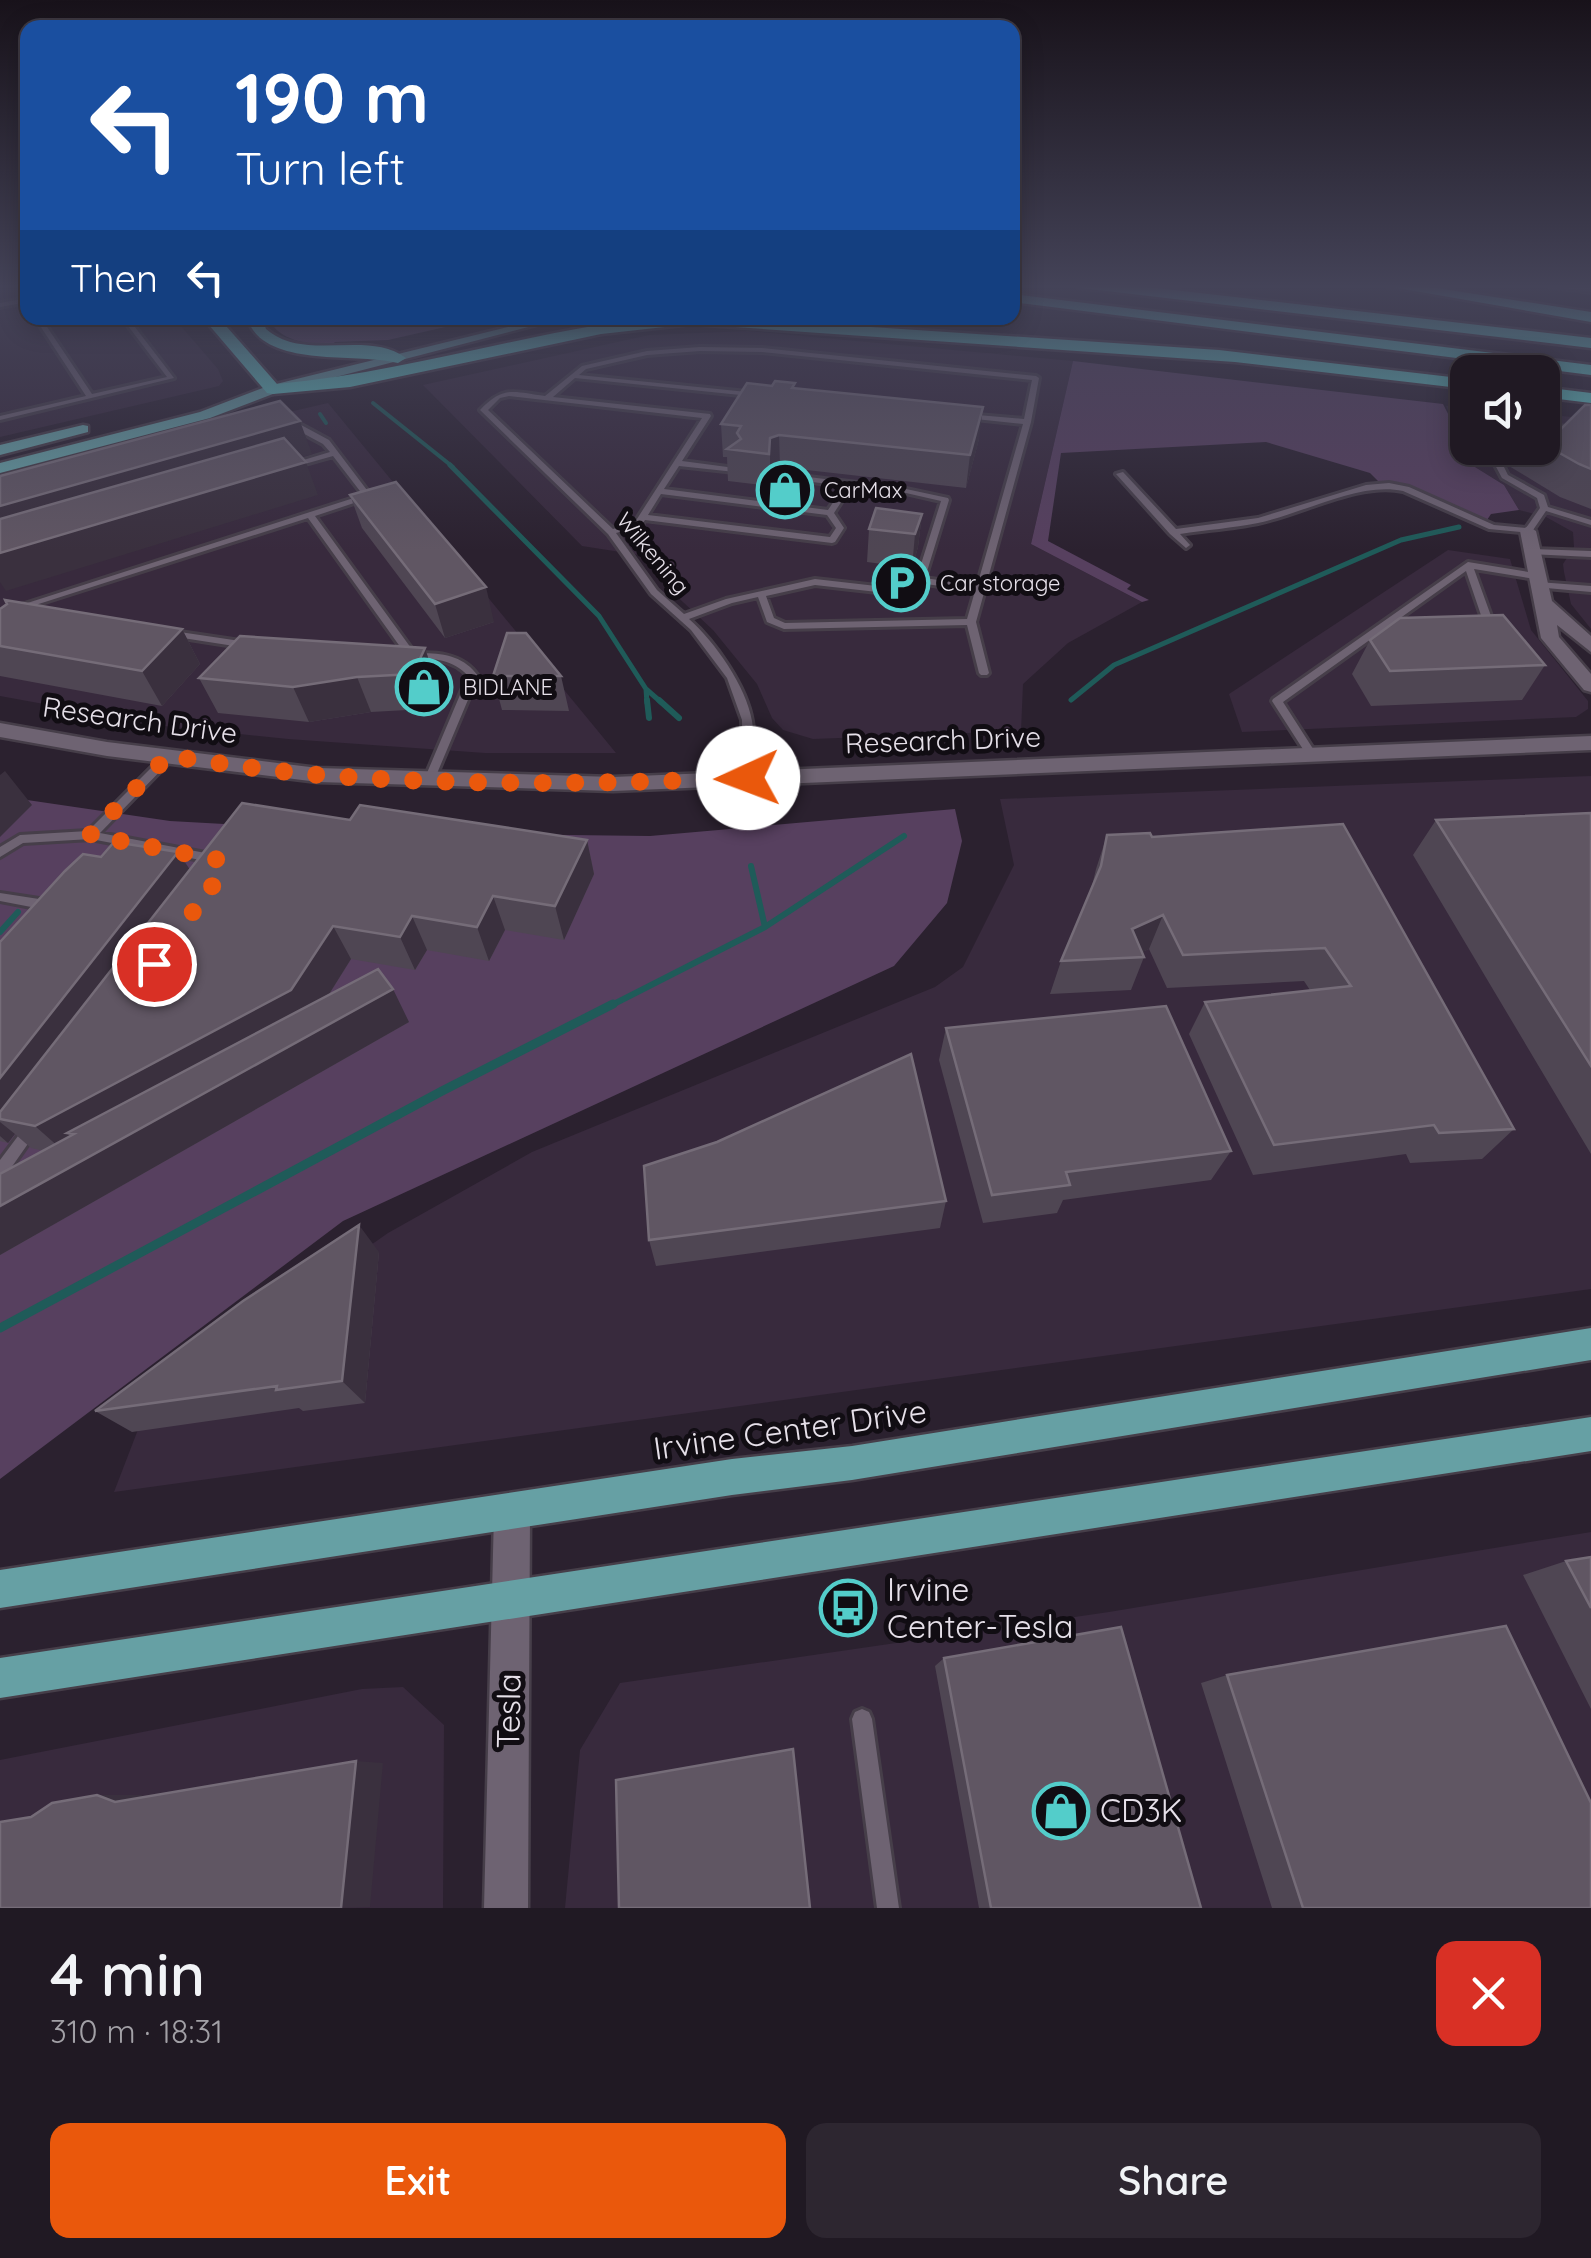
<!DOCTYPE html>
<html lang="en">
<head>
<meta charset="utf-8">
<style>
  body { margin:0; font-family:Quicksand,sans-serif; background:#2d2630; color:#f1f3f6; height:100vh; display:flex; flex-direction:column; font-size:38px; white-space:nowrap }
  * { box-sizing:border-box; margin:0 }
  p { font-size:32px; color:#a2a0a6 }
  .icon { flex:none; width:55px; height:55px; fill:none; stroke:currentColor; stroke-width:2; stroke-linecap:round; stroke-linejoin:round }
  .map { position:relative; height:1908px; overflow:hidden }
  .panel { display:flex; flex-direction:column; background:#201923; flex:1 }
  .panel>* { flex:none }
  .banner { position:absolute; left:20px; top:20px; width:1000px; height:305px; border-radius:20px; box-shadow:0 5px 25px #0003,0 0 0 2px #3d3841; background:#1a4fa0; color:#fff; overflow:hidden }
  .tools { position:absolute; left:1450px; top:355px; display:grid; gap:20px }
  .tools a { display:grid; place-items:center; width:110px; height:110px; border-radius:20px; background:#201923; box-shadow:0 5px 25px #0003,0 0 0 2px #3d3841; font-size:50px }
  .pin { position:absolute; display:grid; place-items:center; width:85px; height:85px; color:#fff; margin:-42px; border:5px solid #fff; border-radius:50%; box-shadow:0 2px 10px #0007 }
  .me { position:absolute; width:110px; margin:-55px; rotate:268deg; stroke-linejoin:round; filter:drop-shadow(0 0 8px #0008) }
  .turn { display:flex; align-items:center; gap:35px; height:210px; padding:0 50px; font-size:45px }
  .turn .icon { width:130px; height:130px; stroke-width:2.5 }
  .turn b { display:block; font-size:70px; line-height:85px }
  .then { display:flex; align-items:center; height:95px; padding:0 50px; background:#0003; gap:20px; font-size:38px }
  .round { display:grid; place-items:center; flex:none; width:105px; height:105px; border-radius:20px; background:#2d2630 }
  .head { display:flex; align-items:center; justify-content:space-between; height:170px; padding:0 50px }
  h1 { font-size:60px; font-weight:600; line-height:75px }
  .cta { display:flex; gap:20px; margin-top:auto; padding:20px 50px }
  .cta a { flex:1; height:115px; border-radius:20px; background:#ea580c; color:#fff; font-size:40px; font-weight:600; line-height:115px; text-align:center }
  .cta a+a { background:#2d2630; color:#f1f3f6 }
  .map>svg:first-child { display:block }
  .built { fill:#382a3d }
  .green { fill:#57405f }
  .lines { fill:none; stroke-linecap:round; stroke-linejoin:round }
  .stream-far3 { stroke:#1f5b59; stroke-width:4 }
  .stream-far2 { stroke:#1f5b59; stroke-width:5 }
  .stream-far1 { stroke:#1f5b59; stroke-width:6 }
  .stream { stroke:#1f5b59; stroke-width:9 }
  .service-casing { stroke:#463e49; stroke-width:6 }
  .tertiary-casing { stroke:#463e49; stroke-width:5 }
  .secondary-casing { stroke:#463e49; stroke-width:5 }
  .primary-casing { stroke:#463e49; stroke-width:5 }
  .motorway-casing { stroke:#463e49; stroke-width:5 }
  .service { fill:#6e6372; fill-rule:evenodd }
  .tertiary { fill:#6e6372; fill-rule:evenodd }
  .secondary { fill:#6e6372; fill-rule:evenodd }
  .primary { fill:#66a0a4; fill-rule:evenodd }
  .motorway { fill:#61c9c6; fill-rule:evenodd }
  .wall { fill:#4f4653 }
  .shaded-wall { fill:#3a303e }
  .building { fill:#605663; stroke:#756c78; stroke-width:2.5 }
  .route { stroke:#ea580c; stroke-width:18; stroke-dasharray:0 32.4 }
  .labels { text-anchor:middle; stroke-width:10; stroke-linejoin:round; paint-order:stroke }
  .far-poi-label { font-size:22px; fill:#e6e0e9; stroke:#110d13; text-anchor:start }
  .far-street-label { font-size:22px; fill:#e6e0e9; stroke:#110d13 }
  .street-label { font-size:28px; fill:#e6e0e9; stroke:#110d13 }
  .near-street-label { font-size:32px; fill:#e6e0e9; stroke:#110d13 }
  .near-poi-label { font-size:32px; fill:#e6e0e9; stroke:#110d13; text-anchor:start }
</style>
</head>
<body>
<div class="map">
<svg width="1591" height="1908" viewBox="0 0 1591 1908">
  <rect width="100%" height="100%" fill="#2b212f"/>
  <!-- built -->
  <path class="built" d="M0,284H27L28,318H174L218,369L223,381L219,386L0,437Z
    M748,331L1073,361L1031,544L1142,602L1068,643L1023,684L1021,731L813,739L783,730L772,718L757,684L713,630L669,589L646,556L582,546L423,385L649,335Z
    M328,403L616,753H485L288,739L164,726L0,696V478Z
    M1446,406L1467,408L1468,448H1542L1543,414L1591,419V629L1571,604L1564,572L1563,564L1574,547L1573,532L1546,517L1519,510L1504,485L1475,467Z
    M1448,550L1510,559L1531,630L1588,701V709L1576,717L1242,732L1229,694Z
    M1591,776V1289L114,1492L149,1401L388,1233L532,1152L935,987L963,967L1014,865L1000,799Z
    M1591,1532V1908H565L580,1750L620,1683L1109,1612Z
    M403,1687L444,1725L443,1908H0V1760L362,1689Z"/>
  <!-- green -->
  <path class="green" d="M269,318H485L388,340L335,342L331,346C309,344 277,341 269,318Z
    M1073,361L1443,404L1475,467L1504,485L1519,510L1491,514L1487,520L1413,487L1378,481L1370,473L1266,442L1061,453L1048,541L1131,585L1127,589L1149,600L1142,602L1031,544Z
    M0,796L170,821L389,833L650,836L955,809L962,841L947,903L894,966L343,1221L0,1479Z"/>
  <g class="lines">
    <!-- stream-far3 -->
    <path class="stream-far3" d="M373,403L453,467
      M320,414L326,423"/>
    <!-- stream-far2 -->
    <path class="stream-far2" d="M450,465L599,616L646,689L647,703
      M646,689L662,703
      M1071,700L1114,665L1401,540L1459,527"/>
    <!-- stream-far1 -->
    <path class="stream-far1" d="M647,700L649,718
      M659,700L679,718
      M751,866L765,927
      M0,932L18,912
      M608,1007L765,927L904,836"/>
    <!-- stream -->
    <path class="stream" d="M0,1328L442,1091L613,1004"/>
    <!-- service casing -->
    <g class="service-casing">
      <path id="service" d="M1546,284L1591,288V292L1549,286Z
        M28,298V302L0,307V303Z
        M35,318H41L92,394L167,377L122,318H128L174,378L0,420V416L86,396Z
        M700,347L762,348L1036,376L1039,378L1031,422L976,622L989,673L987,675H981L979,673L967,625L784,629L767,622L758,597L732,603L689,619C715,642 746,686 752,721C755,739 753,760 753,778L748,782L743,778L742,720L727,678L691,630L651,594L608,534L480,410C504,385 514,392 545,396L582,366L647,351ZM700,351L762,352L1032,380L1024,419L966,414L962,416L966,418L1023,424L977,586L925,578L949,500L948,498L906,489L776,473H773V477L844,486L828,510L664,489L679,466L735,472L739,470L735,468L682,461L711,416L710,414L553,397L575,378L760,397L761,395L757,393L579,375L586,369L647,355ZM509,396L702,418L635,522L613,529L488,410L500,398ZM851,487L906,493L941,501L916,580L894,588L815,579L726,599L684,614L657,590L616,533L641,526L645,520L832,543L835,542L844,528L834,513ZM661,494L827,515L836,528L830,537L648,515ZM926,584L975,591L967,619L785,623L774,618L766,596L815,585L895,594L913,585Z
        M284,419H290L329,440L376,502L369,504L366,499L315,516L411,648L409,654C435,652 462,653 478,676L433,783H425L424,780L468,676C451,656 423,658 401,658V648L308,518L23,609L15,607L363,495L333,456L287,469V465L330,452L323,444L284,423Z
        M1542,424L1591,430V434L1542,428Z
        M1486,448H1493L1498,457H1519L1526,448H1533L1524,461H1501L1508,475L1544,495L1548,507L1591,520V525L1546,511L1531,533L1489,529L1403,491C1360,481 1302,514 1258,523C1233,528 1206,530 1180,534L1190,545L1186,548L1170,534L1116,474L1123,472L1176,529L1258,518L1366,485L1389,483L1409,487L1494,525L1526,528L1540,508L1537,498L1502,478Z
        M1532,549L1591,551V557L1529,554V550Z
        M1468,562L1535,573L1539,576L1535,579L1474,569L1495,627L1485,630L1480,627L1484,624L1466,571L1283,702L1317,755L1312,758L1308,757L1272,701L1273,699Z
        M1538,582L1591,586V592L1535,587L1534,585Z
        M173,631L247,642L252,645L247,648L170,636V632Z
        M168,754L173,757L172,759L100,833L216,855L220,856L222,859L220,862L216,863L91,839L23,843L0,857V847L20,835L88,831L164,755Z
        M0,893L52,901L58,906L52,911L0,901Z
        M32,1122L37,1124L39,1128L11,1168L12,1176L17,1178L19,1183L17,1188L12,1190L0,1187V1160L27,1124Z
        M862,1709L869,1712L872,1719L899,1908H877L852,1719L855,1712Z"/>
    </g>
    <!-- tertiary casing -->
    <g class="tertiary-casing">
      <path id="tertiary" d="M1528,526L1536,531L1552,601L1591,636V652L1557,625L1559,637L1591,674V692L1584,690L1541,638L1520,531Z
        M512,1496L525,1501L530,1514L528,1908H484L494,1514L499,1501Z"/>
    </g>
    <!-- secondary casing -->
    <g class="secondary-casing">
      <path id="secondary" d="M0,723L107,742L318,768L613,777L1591,736V750L613,791L318,782L107,756L0,737Z"/>
    </g>
    <!-- primary casing -->
    <g class="primary-casing">
      <path id="primary" d="M544,318H563L278,392L210,418L0,473V463L200,412L268,386Z
        M83,425L88,426V432L0,455V445Z
        M1591,1328V1360L852,1480L732,1495L0,1608V1570L732,1459L852,1446Z
        M1591,1417V1451L0,1698V1658Z"/>
    </g>
    <!-- motorway casing -->
    <g class="motorway-casing">
      <path id="motorway" d="M1074,284H1121L1591,338V348L1081,288Z
        M1375,284H1411L1591,312V322Z
        M1012,294L1591,365V375L1012,302Z
        M203,318H219L277,384C387,374 491,343 599,325C645,317 691,318 736,318L1219,350L1468,379V389L1235,362L692,324L601,334L350,387L273,394L267,393Z
        M247,318H262L266,329C305,363 367,329 406,358L398,363C355,352 263,369 247,318Z
        M1542,387L1591,393V403L1542,397Z"/>
    </g>
    <!-- service -->
    <use href="#service" class="service"/>
    <!-- tertiary -->
    <use href="#tertiary" class="tertiary"/>
    <!-- secondary -->
    <use href="#secondary" class="secondary"/>
    <!-- primary -->
    <use href="#primary" class="primary"/>
    <!-- motorway -->
    <use href="#motorway" class="motorway"/>
  </g>
  <!-- wall -->
  <path class="wall" d="M795,388L979,439L966,488L780,467L770,470V486L728,481L727,457H723L721,424Z
    M1591,405V509L1560,497L1509,466L1519,448H1542V432H1558Z
    M350,495L494,622L445,638L362,528Z
    M922,514L918,547L912,568L867,562L869,529Z
    M0,609L182,629L200,664L162,706L0,676Z
    M1370,640L1545,665L1522,700L1371,706L1352,674Z
    M425,648L436,683L425,709L371,712L309,722L218,713L199,678Z
    M493,676H561L569,711L502,710Z
    M1591,813V1154L1413,855L1436,820Z
    M350,820L587,840L594,874L564,940L505,930L489,961L427,950L415,970L351,959L328,996L409,1022L0,1255V1174L44,1151L31,1148L15,1134L8,1143L0,1141V942L190,869Z
    M1343,824L1514,1129L1482,1159L1410,1163L1406,1154L1253,1175L1189,1034L1205,1002L1310,990L1304,981L1167,988L1149,949L1142,952L1144,957L1131,990L1050,994L1061,961L1092,886L1096,869L1107,835L1152,837Z
    M946,1028L1231,1151L1211,1180L1063,1200L1057,1213L983,1223L939,1060Z
    M717,1142L946,1201L940,1228L656,1266L649,1240Z
    M379,1252L365,1403L303,1411L299,1408L132,1432L95,1411Z
    M1591,1557V1709L1523,1575L1566,1561Z
    M944,1658L1201,1908H979L935,1666Z
    M1227,1675L1591,1908H1272L1201,1683Z"/>
  <!-- shaded-wall -->
  <path class="shaded-wall" d="M983,407L979,439L966,488L970,455Z
    M300,421L312,454L0,545V506Z
    M779,435L780,467L770,470V486V438Z
    M306,462L318,495L6,591L0,582V553Z
    M922,514L918,547L912,568L915,534Z
    M486,587L494,622L445,638L435,604Z
    M182,629L200,664L162,706L142,671Z
    M425,648L436,683L425,709L413,674Z
    M357,677L371,712L309,722L293,687Z
    M5,771L32,805L0,837V775Z
    M587,840L594,874L564,940L555,906Z
    M178,852L201,886L0,1119V1078Z
    M493,896L505,930L489,961L477,927Z
    M1163,915L1149,949L1129,958L1132,929Z
    M412,916L427,950L415,970L400,937Z
    M333,926L351,959L311,1023L74,1134L67,1133L83,1148L69,1156L35,1126Z
    M393,989L409,1022L0,1255V1206Z
    M0,1122L15,1134L8,1143L0,1136Z
    M359,1225L379,1252L365,1403L342,1381Z
    M356,1761L383,1763L370,1907L341,1908Z
    M97,1795H141L158,1802H115Z"/>
  <!-- building -->
  <path class="building" d="M775,381L795,383L792,388L983,407L970,455L779,435L770,438L769,454L727,449L741,439L737,433L741,426L721,424L747,383L772,386Z
    M280,401L300,421L0,506V476Z
    M1585,405H1591V469L1579,464L1542,443V432H1558Z
    M284,438L306,462L0,553V519Z
    M396,482L486,587L435,604L350,495Z
    M876,508L922,514L915,534L869,529Z
    M5,600L182,629L142,671L0,646V609L7,604Z
    M1503,615L1545,665L1390,671L1370,640L1400,618Z
    M507,633H526L561,676H493Z
    M240,636L425,648L413,674L357,677L293,687L199,678Z
    M242,803L350,820L360,805L587,840L555,906L493,896L477,927L412,916L400,937L333,926L291,990L35,1126L0,1119V1112Z
    M1591,813V1066L1436,820Z
    M1343,824L1514,1129L1439,1133L1434,1125L1274,1145L1205,1002L1351,986L1325,948L1183,955L1163,915L1132,929L1144,957L1061,961L1101,866L1107,835L1150,833L1152,837Z
    M114,842L178,852L0,1078V942L65,871L83,854L101,857Z
    M378,969L393,989L0,1206V1174L74,1134L67,1133Z
    M1166,1006L1231,1151L1066,1172L1070,1185L992,1195L946,1028Z
    M911,1054L946,1201L649,1240L644,1166L717,1142Z
    M359,1225L342,1381L276,1390L277,1386L95,1411L243,1301Z
    M1591,1557V1608L1566,1561Z
    M1506,1626L1591,1803V1908H1303L1227,1675Z
    M1121,1627L1201,1908H991L944,1658Z
    M793,1749L810,1908H619L616,1780Z
    M356,1761L341,1908H0V1822L31,1817L52,1803L97,1795L115,1802Z"/>
  <!-- sky -->
  <linearGradient id="sky" x2="0" y2="1"><stop stop-color="#18121a"/><stop offset="0.52" stop-color="#444358"/><stop offset="1" stop-color="#444358" stop-opacity="0"/></linearGradient>
  <rect width="1591" height="551" fill="url(#sky)"/>
  <g class="lines">
    <!-- route -->
    <path class="route" d="M154,964L219,877L220,860L90,835L168,756C218,763 269,771 320,775C463,786 606,784 748,778"/>
  </g>
  <!-- icons -->
  <defs>
    <g id="shop-ring" transform="scale(2.875)"><circle r="9.5" fill="#110d13" stroke="#53cdca" stroke-width="1.5"/><path d="M-5-2.5h2.3a2.7 3.5 0 0 1 5.4 0H5L5.5 6h-11ZM-1.5-2.5h3a1.5 2.3 0 0 0-3 0Z" fill="#53cdca"/></g>
    <g id="parking-ring" transform="scale(2.875)"><circle r="9.5" fill="#110d13" stroke="#53cdca" stroke-width="1.5"/><path d="M-3.5-5.5H1a3.5 3.5 0 0 1 0 7H-1V5.5H-3.5ZM-1-3.4V-.6H.8a1.4 1.4 0 0 0 0-2.8Z" fill="#53cdca"/></g>
    <g id="bus-ring" transform="scale(2.875)"><circle r="9.5" fill="#110d13" stroke="#53cdca" stroke-width="1.5"/><path d="M-5-6H5V4H4V6H2V4H-2V6H-4V4H-5ZM-3.5-4V0h7V-4ZM-3.5 1.2v1.5H-2V1.2ZM2 1.2v1.5H3.5V1.2Z" fill="#53cdca"/></g>
  </defs>
  <g fill-rule="evenodd">
    <use href="#shop-ring" x="785" y="490"/>
    <use href="#parking-ring" x="901" y="583"/>
    <use href="#shop-ring" x="424" y="687"/>
    <use href="#bus-ring" x="848" y="1608"/>
    <use href="#shop-ring" x="1061" y="1811"/>
  </g>
  <g class="labels">
    <!-- far-poi labels -->
    <g class="far-poi-label">
      <text x="824" y="498">CarMax</text>
      <text x="940" y="591">Car storage</text>
      <text x="463" y="695">BIDLANE</text>
    </g>
    <!-- far-street labels -->
    <g class="far-street-label">
      <text transform="translate(653 553) rotate(50)" y="8">Wilkening</text>
    </g>
    <!-- street labels -->
    <g class="street-label">
      <text transform="translate(140 720) rotate(8)" y="10">Research Drive</text>
      <text transform="translate(943 740) rotate(-2)" y="10">Research Drive</text>
    </g>
    <!-- near-street labels -->
    <g class="near-street-label">
      <text transform="translate(790 1430) rotate(-8)" y="11">Irvine Center Drive</text>
      <text transform="translate(509 1711) rotate(-89)" y="11">Tesla</text>
    </g>
    <!-- near-poi labels -->
    <g class="near-poi-label">
      <text x="887" y="1601">Irvine<tspan x="887" dy="37">Center-Tesla</tspan></text>
      <text x="1100" y="1822">CD3K</text>
    </g>
  </g>
</svg>
<div class="tools">
<a><svg class="icon" aria-label="sound" viewBox="0 0 24 24"><path d="M4 9h4l5-4v14l-5-4H4zM17 9q2 3 0 6"/></svg></a>
</div>
<div class="pin" style="left:154px;top:964px;background:#d93025"><svg class="icon" aria-label="arrive" viewBox="0 0 24 24"><path d="M6 21V4h12l-3 4 3 4H6"/></svg></div>
<svg class="me" style="left:748px;top:778px" viewBox="-20 -20 40 40"><circle r="19" fill="#fff"/><path d="M0-13L10 11 0 6-10 11z" fill="#ea580c"/></svg>
<div class="banner">
<div class="turn"><svg class="icon" aria-label="left" viewBox="0 0 24 24"><path d="M17 20v-9H6M10 6l-5 5 5 5"/></svg><div><b>190 m</b>Turn left</div></div>
<div class="then">Then<svg class="icon" aria-label="left" viewBox="0 0 24 24"><path d="M17 20v-9H6M10 6l-5 5 5 5"/></svg></div>
</div>
</div>
<section class="panel">
<div class="head"><div><h1>4 min</h1><p>310 m · 18:31</p></div><a class="round" style="background:#d93025;color:#fff"><svg class="icon" aria-label="close" viewBox="0 0 24 24"><path d="M6 6l12 12M18 6L6 18"/></svg></a></div>
<div class="cta"><a>Exit</a><a>Share</a></div>
</section>
</body>
</html>
